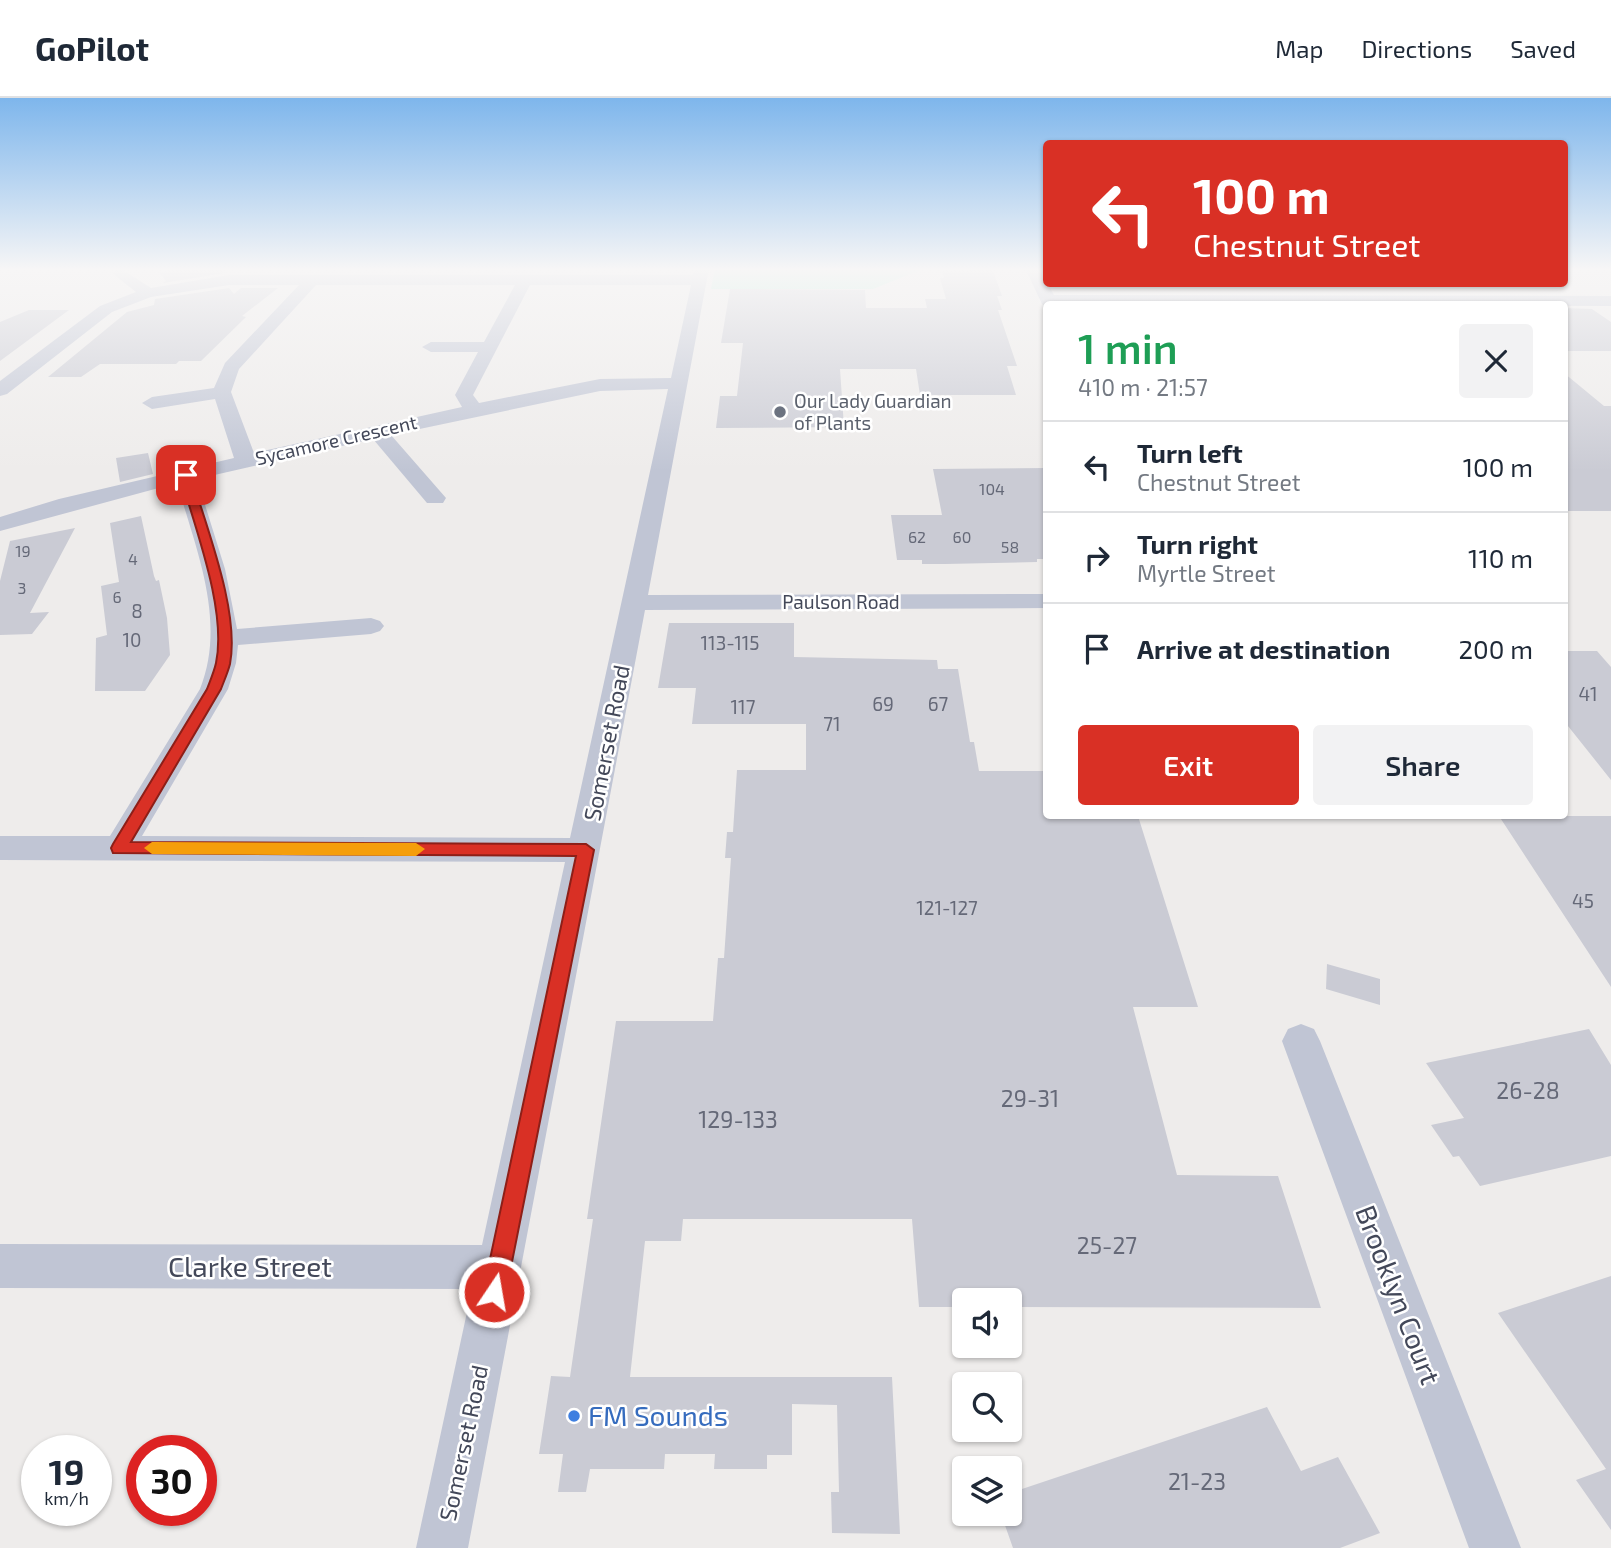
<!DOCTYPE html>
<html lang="en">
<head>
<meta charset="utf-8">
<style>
  body { margin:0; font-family:"Exo 2",sans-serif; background:#f2f2f3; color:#1f2937; height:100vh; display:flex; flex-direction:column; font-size:26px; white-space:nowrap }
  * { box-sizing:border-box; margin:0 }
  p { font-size:23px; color:#747a83 }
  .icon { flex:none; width:38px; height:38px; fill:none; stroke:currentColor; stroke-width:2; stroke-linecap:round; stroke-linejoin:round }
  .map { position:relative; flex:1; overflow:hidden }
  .details { position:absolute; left:1043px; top:203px; width:525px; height:518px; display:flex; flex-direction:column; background:#fff; border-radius:7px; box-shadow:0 2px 5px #0004 }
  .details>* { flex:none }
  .hud { position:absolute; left:1043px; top:42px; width:525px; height:147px; border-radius:7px; box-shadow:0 2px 5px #0004; background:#d93025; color:#fff; overflow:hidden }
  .tools { position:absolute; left:952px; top:1190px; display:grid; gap:14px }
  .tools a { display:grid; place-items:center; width:70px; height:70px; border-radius:7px; background:#fff; box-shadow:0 2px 5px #0004; font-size:35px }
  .speed { position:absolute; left:21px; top:1337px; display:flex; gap:14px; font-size:35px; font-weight:700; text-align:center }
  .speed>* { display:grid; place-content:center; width:91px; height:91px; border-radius:50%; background:#fff; box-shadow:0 2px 5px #0004; line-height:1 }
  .speed small { font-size:18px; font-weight:400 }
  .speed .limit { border:10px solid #d22; background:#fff; color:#111 }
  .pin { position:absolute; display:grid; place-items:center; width:60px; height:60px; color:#fff; margin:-30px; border-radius:14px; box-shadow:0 4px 10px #0006 }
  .me { position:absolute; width:77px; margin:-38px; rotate:12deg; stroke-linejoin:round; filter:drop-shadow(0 0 5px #0008) }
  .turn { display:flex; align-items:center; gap:24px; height:147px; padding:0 35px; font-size:32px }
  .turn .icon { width:91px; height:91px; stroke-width:2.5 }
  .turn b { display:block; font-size:49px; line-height:60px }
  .round { display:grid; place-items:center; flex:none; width:74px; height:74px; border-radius:7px; background:#f2f2f3 }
  .summary { display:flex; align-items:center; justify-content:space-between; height:119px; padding:0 35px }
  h1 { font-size:42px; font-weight:600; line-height:52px; color:#1e9e55 }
  .action { display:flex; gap:14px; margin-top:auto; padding:14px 35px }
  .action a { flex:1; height:80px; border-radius:7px; background:#d93025; color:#fff; font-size:28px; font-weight:600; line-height:80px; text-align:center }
  .action a+a { background:#f2f2f3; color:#1f2937 }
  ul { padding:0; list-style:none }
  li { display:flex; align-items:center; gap:21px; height:91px; padding:0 35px; border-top:2px solid #e0e1e3 }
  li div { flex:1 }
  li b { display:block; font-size:26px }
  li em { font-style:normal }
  header { display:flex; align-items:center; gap:42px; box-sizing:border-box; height:98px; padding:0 35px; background:#fff; border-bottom:2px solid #e0e1e3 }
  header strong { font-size:33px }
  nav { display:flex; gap:38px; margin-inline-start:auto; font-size:24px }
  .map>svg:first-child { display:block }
  .green { fill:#b5f1dc }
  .building { fill:#cacbd4 }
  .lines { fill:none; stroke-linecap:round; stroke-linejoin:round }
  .minor { fill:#c0c5d4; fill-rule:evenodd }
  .route { fill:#d93025; stroke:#8d1f18; stroke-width:2 }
  .slow { fill:#f59e0b }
  .worship-dot { fill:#6b7280; stroke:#fff; stroke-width:2.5 }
  .shop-dot { fill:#3f7fe0; stroke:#fff; stroke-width:2.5 }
  .labels { text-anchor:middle; stroke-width:5; stroke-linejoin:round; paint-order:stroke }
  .far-number-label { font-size:16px; fill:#656978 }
  .far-worship-label { font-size:19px; fill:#5b616d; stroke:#fff; text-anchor:start }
  .far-street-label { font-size:19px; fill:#434859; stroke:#fff }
  .number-label { font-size:19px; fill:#656978 }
  .street-label { font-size:23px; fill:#434859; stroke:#fff }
  .near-number-label { font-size:23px; fill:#656978 }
  .near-street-label { font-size:28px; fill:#434859; stroke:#fff }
  .near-shop-label { font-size:28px; fill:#366cbe; stroke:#fff; text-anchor:start }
</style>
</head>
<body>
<header>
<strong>GoPilot</strong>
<nav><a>Map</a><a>Directions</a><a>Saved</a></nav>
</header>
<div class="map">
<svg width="1611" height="1450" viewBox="0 0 1611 1450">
  <rect width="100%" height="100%" fill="#eeeceb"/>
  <!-- green -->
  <path class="green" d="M715,170H925L873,191H711Z"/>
  <!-- building -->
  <path class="building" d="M198,170H223L225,175L163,185L166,183L159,174Z
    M967,170H992L1002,198H997L1002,212H998L1017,268H1007L1016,297H920L916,271H840L844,329L716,330L720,298H737L743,245H721L730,191L865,192L866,210H927L925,201H946L940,180H944L942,173H968Z
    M229,190L234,196L241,190H278L242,218L246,219L201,263H179L176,266H100L81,279H48L127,214L154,207L155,201Z
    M1564,210L1592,211L1611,224V253H1564Z
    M29,212H69L0,263V224Z
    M1564,275L1604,308H1611V413H1564Z
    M148,355L153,376L120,384L116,360Z
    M1046,370V461H1037V464L945,466H922V462H897L891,417H942L933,371Z
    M141,418L154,478L156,483L159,482L167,520L170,557L145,593H95L96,540L107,537L101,488L119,484L110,425Z
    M75,430L30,515L49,514L32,536L0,537V483L10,443Z
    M669,525H794V559L937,562L938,571H958L970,644H974L979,673H1046V718H1138L1198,909H1133L1177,1077L1278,1078L1321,1210L1010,1209V1202H964V1209H919L912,1121H683L681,1143H645L630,1279H892L900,1436L832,1435L831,1394H839L837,1307L792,1306V1357H767V1371H714L715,1356H665L664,1371H590L586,1394H558L563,1356H539L551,1278L570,1279L593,1121H587L616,923H713L718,860H724L731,760H725L727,734H733L737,672H806V626H692L696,590H658Z
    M1564,553H1597L1611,569V682L1564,623Z
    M1499,718H1611V889Z
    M1327,866L1380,881V907L1326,891Z
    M1589,931L1611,967V1058L1480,1088L1459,1058L1453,1059L1431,1027L1464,1020L1426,965Z
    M1611,1178V1432L1576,1382L1606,1371L1498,1215Z
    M1267,1309L1301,1373L1338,1359L1380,1435L1340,1450H1013L1001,1416H1010V1395Z"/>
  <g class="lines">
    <!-- minor -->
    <path class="minor" d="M120,170L151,190L229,177H693L695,170H709L648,497L1046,496V510L645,512L468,1450H416L472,1191L0,1190V1146L482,1147L565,764L0,762V738H110L200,591C227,523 196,452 177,385L0,433V419L59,401L234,360L215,301L152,311L142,305L152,299L214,290L225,265L299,187H229L151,199L112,214L7,296L0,298V283L100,208L136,194L112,175ZM316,187H515L484,244H431L422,249L431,254H478L455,297L462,309L254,355L231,294L239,271ZM530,187H691L671,280L600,281L479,305L473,297ZM668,291L570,740L142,738L228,591L236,565L238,547L371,536L380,533L384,528L380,523L371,520L237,531L225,471L197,381L373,341L427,405H443L446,400L391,337L600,293Z
      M1025,170H1039L1054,197L1611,198V208L1046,206V210L1042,206Z
      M1301,926L1314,931L1320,943L1521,1450H1469L1282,943L1288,931Z"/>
  </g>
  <!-- sky -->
  <linearGradient id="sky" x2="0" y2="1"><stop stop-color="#7eb6ec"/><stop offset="0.46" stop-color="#f7f6f6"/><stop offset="1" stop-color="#f7f6f6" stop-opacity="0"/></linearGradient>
  <rect width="1611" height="373" fill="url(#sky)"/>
  <!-- route -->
  <path class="route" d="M186,374L191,377C206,429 240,513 230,566C228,574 224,583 221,591L131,744L586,746L594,752L506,1194L502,1202L494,1206L486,1202L483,1194L576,758L113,755L111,750L113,746L207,591C210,583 214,574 216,565C227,512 195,430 180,377Z"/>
  <!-- slow -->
  <path class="slow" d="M152,744L416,745L425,751L416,758L152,756L144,750Z"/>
  <!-- markers -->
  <circle class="worship-dot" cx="780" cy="314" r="7"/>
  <circle class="shop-dot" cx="574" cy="1318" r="7"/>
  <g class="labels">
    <!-- far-number labels -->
    <g class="far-number-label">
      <text x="992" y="397">104</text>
      <text x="917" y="445">62</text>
      <text x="962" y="445">60</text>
      <text x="1010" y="455">58</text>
      <text x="23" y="459">19</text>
      <text x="133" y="467">4</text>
      <text x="22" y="496">3</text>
      <text x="117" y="505">6</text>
    </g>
    <!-- far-worship labels -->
    <g class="far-worship-label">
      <text x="794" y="310">Our Lady Guardian<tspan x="794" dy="22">of Plants</tspan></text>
    </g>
    <!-- far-street labels -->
    <g class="far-street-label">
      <text transform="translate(336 342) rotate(-13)" y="7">Sycamore Crescent</text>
      <text x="841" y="511">Paulson Road</text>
    </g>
    <!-- number labels -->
    <g class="number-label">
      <text x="137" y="520">8</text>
      <text x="132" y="549">10</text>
      <text x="730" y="552">113-115</text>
      <text x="1588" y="603">41</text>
      <text x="883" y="613">69</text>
      <text x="938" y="613">67</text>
      <text x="743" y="616">117</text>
      <text x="832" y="633">71</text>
      <text x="1583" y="810">45</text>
      <text x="947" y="817">121-127</text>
    </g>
    <!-- street labels -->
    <g class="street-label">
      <text transform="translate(607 645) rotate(-79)" y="8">Somerset Road</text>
      <text transform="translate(464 1345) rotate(-78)" y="8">Somerset Road</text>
    </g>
    <!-- near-number labels -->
    <g class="near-number-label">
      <text x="1528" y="1001">26-28</text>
      <text x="1030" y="1009">29-31</text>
      <text x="738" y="1030">129-133</text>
      <text x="1107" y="1156">25-27</text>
      <text x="1197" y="1392">21-23</text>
    </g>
    <!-- near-street labels -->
    <g class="near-street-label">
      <text x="250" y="1179">Clarke Street</text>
      <text transform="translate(1398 1197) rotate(69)" y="10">Brooklyn Court</text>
    </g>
    <!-- near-shop labels -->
    <g class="near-shop-label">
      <text x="588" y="1328">FM Sounds</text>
    </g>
  </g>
</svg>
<div class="tools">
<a><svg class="icon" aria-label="sound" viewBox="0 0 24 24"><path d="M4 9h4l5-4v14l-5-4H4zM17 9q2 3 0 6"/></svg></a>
<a><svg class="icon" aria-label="search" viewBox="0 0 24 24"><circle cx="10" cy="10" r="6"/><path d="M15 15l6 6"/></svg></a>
<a><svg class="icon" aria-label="layers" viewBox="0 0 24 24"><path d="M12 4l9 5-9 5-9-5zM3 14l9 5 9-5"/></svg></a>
</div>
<div class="speed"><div>19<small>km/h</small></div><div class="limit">30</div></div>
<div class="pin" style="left:186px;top:377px;background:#d93025"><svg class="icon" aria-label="arrive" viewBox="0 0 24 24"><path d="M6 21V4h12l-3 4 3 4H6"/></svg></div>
<svg class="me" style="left:494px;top:1194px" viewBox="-20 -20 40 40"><circle r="17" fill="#d93025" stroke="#fff" stroke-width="3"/><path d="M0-11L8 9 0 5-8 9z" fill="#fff"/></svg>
<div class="hud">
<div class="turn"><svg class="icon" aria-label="left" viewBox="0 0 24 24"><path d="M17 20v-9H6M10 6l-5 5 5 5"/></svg><div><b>100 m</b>Chestnut Street</div></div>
</div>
<section class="details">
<div class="summary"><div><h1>1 min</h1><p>410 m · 21:57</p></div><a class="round"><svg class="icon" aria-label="close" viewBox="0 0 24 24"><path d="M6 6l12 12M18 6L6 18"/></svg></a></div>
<ul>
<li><svg class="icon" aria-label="left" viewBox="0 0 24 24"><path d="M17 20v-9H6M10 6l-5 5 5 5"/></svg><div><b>Turn left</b><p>Chestnut Street</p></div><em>100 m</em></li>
<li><svg class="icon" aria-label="right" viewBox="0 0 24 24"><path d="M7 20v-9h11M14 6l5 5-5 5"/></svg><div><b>Turn right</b><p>Myrtle Street</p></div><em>110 m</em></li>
<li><svg class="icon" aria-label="arrive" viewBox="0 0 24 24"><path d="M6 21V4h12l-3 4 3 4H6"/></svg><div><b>Arrive at destination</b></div><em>200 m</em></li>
</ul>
<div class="action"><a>Exit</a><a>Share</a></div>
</section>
</div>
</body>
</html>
